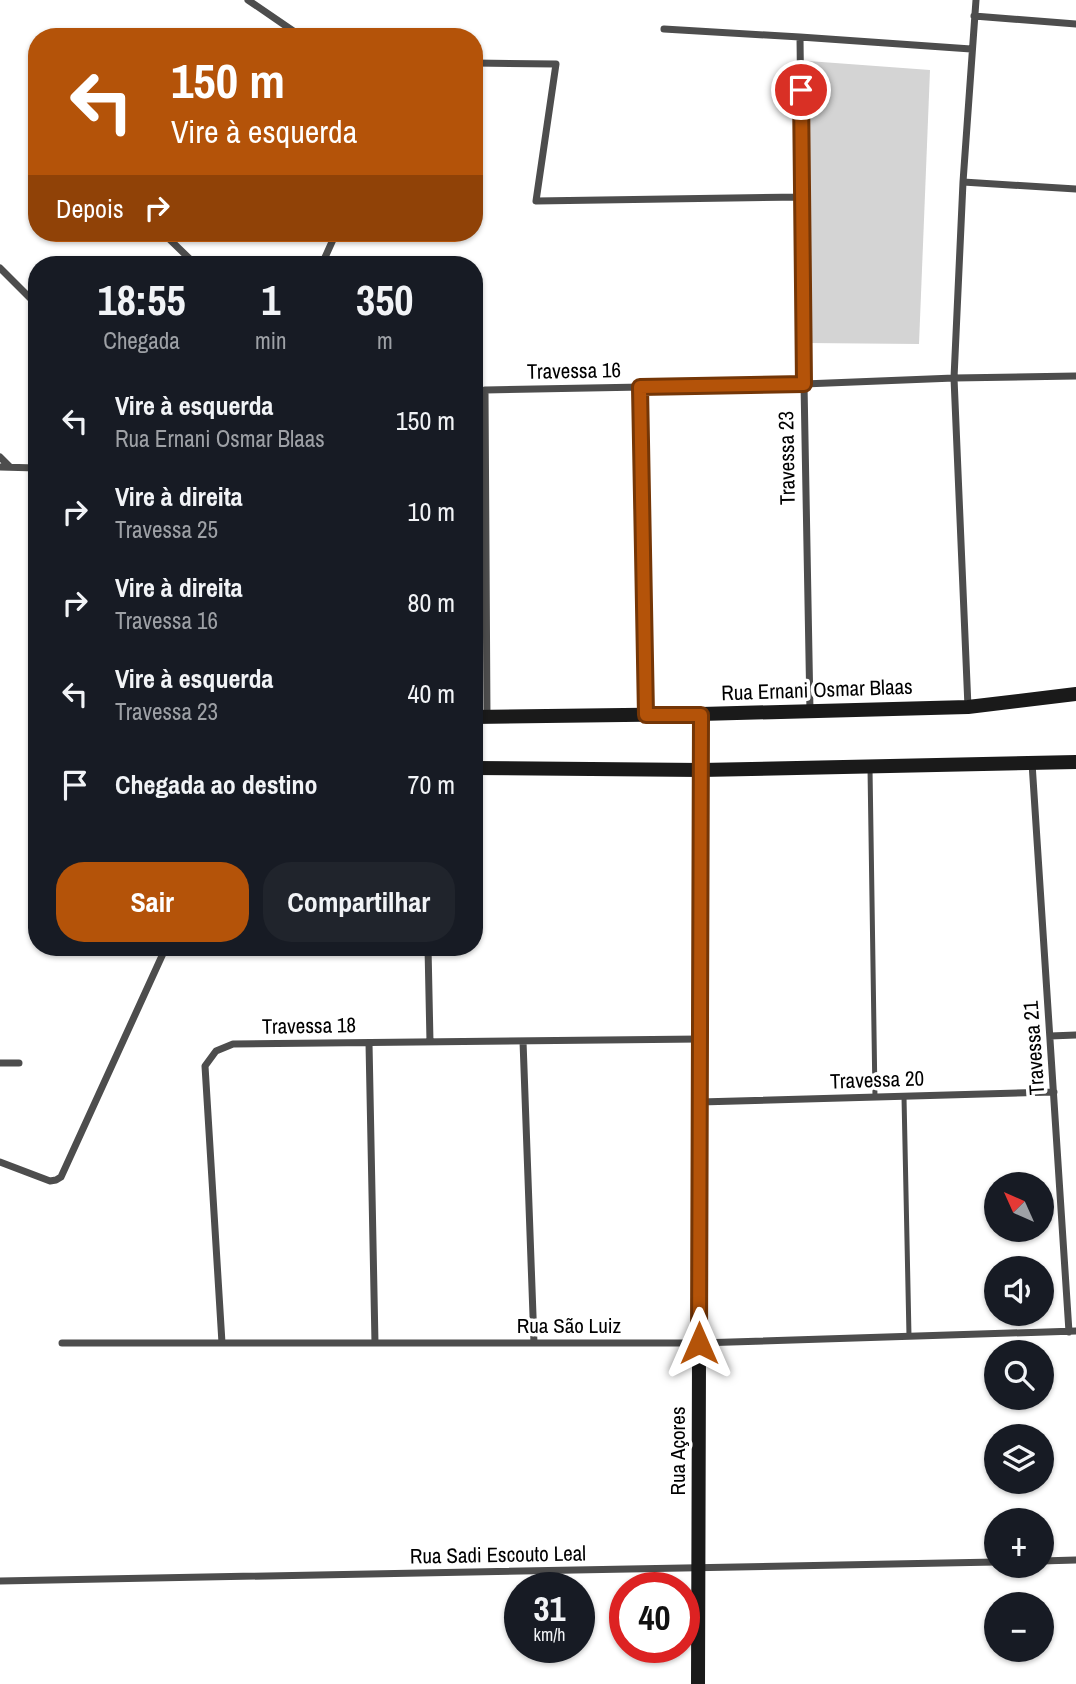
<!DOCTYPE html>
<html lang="pt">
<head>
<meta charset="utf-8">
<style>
  body { margin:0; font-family:"Archivo Narrow",sans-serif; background:#20242c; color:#f1f3f6; height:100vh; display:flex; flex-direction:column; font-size:26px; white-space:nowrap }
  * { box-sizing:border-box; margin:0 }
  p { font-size:23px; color:#9ea1a6 }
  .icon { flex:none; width:38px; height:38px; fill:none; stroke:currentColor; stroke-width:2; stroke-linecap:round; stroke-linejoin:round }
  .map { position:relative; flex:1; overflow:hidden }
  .sheet { position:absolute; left:28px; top:256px; width:455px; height:700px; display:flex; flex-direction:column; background:#171b24; border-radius:28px; box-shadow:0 2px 5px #0004 }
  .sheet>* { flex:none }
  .banner { position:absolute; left:28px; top:28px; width:455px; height:214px; border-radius:28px; box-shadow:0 2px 5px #0004; background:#b45309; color:#fff; overflow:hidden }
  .needle { width:46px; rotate:315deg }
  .fabs { position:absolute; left:984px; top:1172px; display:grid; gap:14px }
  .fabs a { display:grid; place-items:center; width:70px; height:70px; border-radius:50%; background:#171b24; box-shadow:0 2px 5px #0004; font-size:35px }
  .speed { position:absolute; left:504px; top:1572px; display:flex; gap:14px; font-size:35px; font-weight:700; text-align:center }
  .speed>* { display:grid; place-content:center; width:91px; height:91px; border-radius:50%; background:#171b24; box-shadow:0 2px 5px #0004; line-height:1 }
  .speed small { font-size:18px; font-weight:400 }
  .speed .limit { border:10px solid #d22; background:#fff; color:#111 }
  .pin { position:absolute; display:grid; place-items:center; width:60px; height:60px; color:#fff; margin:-30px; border:4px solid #fff; border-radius:50%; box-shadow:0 2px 7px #0007 }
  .me { position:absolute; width:77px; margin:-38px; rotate:0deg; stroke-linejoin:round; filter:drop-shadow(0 0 5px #0008) }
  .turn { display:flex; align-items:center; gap:24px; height:147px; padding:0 28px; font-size:32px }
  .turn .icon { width:91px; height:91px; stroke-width:2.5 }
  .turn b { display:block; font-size:49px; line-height:60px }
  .then { display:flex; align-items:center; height:66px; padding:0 28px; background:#0003; gap:14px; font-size:26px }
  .eta { display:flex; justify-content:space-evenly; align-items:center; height:119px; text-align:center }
  .eta b { font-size:42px; font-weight:800; line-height:49px }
  .button { display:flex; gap:14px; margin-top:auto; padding:14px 28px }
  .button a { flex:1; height:80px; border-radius:28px; background:#b45309; color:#fff; font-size:28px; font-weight:800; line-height:80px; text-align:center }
  .button a+a { background:#20242c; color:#f1f3f6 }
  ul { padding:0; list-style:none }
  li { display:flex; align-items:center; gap:21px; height:91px; padding:0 28px }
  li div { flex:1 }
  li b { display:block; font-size:26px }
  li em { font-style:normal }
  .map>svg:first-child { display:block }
  .green { fill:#d4d4d4 }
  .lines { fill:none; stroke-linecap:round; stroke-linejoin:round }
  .lane { stroke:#4d4d4d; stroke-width:5 }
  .street { stroke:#4d4d4d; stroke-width:7 }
  .secondary { stroke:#1a1a1a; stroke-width:14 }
  .route-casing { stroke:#753606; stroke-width:18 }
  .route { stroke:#b45309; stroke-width:12 }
  .labels { text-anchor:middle; stroke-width:7; stroke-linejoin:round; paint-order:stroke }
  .street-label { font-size:21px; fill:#000; stroke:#fff }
</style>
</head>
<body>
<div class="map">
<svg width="1076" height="1684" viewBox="0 0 1076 1684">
  <rect width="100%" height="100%" fill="#fff"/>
  <!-- green -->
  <path class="green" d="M808,61L930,70L919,344L807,343Z"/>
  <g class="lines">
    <!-- lane -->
    <path class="lane" d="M870,768L875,1097
      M904,1097L909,1336"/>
    <!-- street -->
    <path class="street" d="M248,0L302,37
      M974,16L1076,24
      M664,29L800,37L971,49
      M800,37L804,384L810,711
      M474,63L556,64L536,201L802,197
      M963,182L1076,189
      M163,233L195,264
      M322,264L336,233
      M0,268L37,305
      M640,387L646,714
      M0,457L10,467
      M0,467L37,468
      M968,707L954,378L963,182L976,0
      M487,717L485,390L804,384L954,378L1076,376
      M1032,763L1069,1332
      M428,947L430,1042
      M1050,1036L1076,1035
      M523,1041L534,1343
      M369,1043L375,1343
      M0,1063H19
      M700,1102L1054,1092
      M0,1162L50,1181L56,1180L61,1177L166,947
      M62,1343H699L1076,1331
      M222,1343L205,1066L216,1051L233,1044L700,1039
      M1041,1561L1076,1560
      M0,1581L996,1562"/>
    <!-- secondary -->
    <path class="secondary" d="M474,717L701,714L968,707L1076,694
      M474,768L701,770L1076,762
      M698,1684L701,714"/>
  </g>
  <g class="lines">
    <!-- route casing -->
    <g class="route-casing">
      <path id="route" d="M699,1343L701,715H646L640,387L804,384L801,90"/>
    </g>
    <!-- route -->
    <use href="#route" class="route"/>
  </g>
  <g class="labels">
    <!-- street labels -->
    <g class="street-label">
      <text transform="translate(574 371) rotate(-1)" y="7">Travessa 16</text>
      <text transform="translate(787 458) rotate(-91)" y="7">Travessa 23</text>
      <text transform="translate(817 690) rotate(-2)" y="7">Rua Ernani Osmar Blaas</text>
      <text transform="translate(309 1026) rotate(-1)" y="7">Travessa 18</text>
      <text transform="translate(1034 1048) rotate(-94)" y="7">Travessa 21</text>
      <text transform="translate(877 1080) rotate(-2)" y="7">Travessa 20</text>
      <text x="569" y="1333">Rua São Luiz</text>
      <text transform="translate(678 1451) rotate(-90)" y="7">Rua Açores</text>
      <text transform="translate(498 1555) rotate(-1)" y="7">Rua Sadi Escouto Leal</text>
    </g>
  </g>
</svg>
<div class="fabs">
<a><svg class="needle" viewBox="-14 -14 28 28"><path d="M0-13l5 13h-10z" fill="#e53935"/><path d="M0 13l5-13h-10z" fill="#9ea1a6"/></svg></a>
<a><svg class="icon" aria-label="sound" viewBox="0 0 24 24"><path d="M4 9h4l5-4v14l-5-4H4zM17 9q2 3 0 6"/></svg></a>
<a><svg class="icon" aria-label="search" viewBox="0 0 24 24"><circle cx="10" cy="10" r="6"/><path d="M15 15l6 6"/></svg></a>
<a><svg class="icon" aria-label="layers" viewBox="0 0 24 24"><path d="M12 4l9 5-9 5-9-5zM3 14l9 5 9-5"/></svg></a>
<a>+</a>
<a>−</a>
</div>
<div class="speed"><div>31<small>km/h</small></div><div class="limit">40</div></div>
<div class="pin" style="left:801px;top:90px;background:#d93025"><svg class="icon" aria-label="arrive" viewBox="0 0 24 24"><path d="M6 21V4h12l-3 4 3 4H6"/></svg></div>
<svg class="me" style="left:699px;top:1343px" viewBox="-20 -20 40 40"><path d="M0-17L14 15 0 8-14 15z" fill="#b45309" stroke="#fff" stroke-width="4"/></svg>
<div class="banner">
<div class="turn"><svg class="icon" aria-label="left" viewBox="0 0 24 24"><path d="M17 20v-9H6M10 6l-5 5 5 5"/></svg><div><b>150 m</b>Vire à esquerda</div></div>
<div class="then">Depois<svg class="icon" aria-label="right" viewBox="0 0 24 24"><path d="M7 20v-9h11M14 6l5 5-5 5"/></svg></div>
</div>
<section class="sheet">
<div class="eta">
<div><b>18:55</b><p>Chegada</p></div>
<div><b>1</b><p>min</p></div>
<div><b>350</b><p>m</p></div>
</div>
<ul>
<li><svg class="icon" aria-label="left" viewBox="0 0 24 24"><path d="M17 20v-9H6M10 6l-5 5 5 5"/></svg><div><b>Vire à esquerda</b><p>Rua Ernani Osmar Blaas</p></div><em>150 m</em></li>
<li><svg class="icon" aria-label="right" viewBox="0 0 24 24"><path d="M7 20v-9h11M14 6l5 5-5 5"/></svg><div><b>Vire à direita</b><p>Travessa 25</p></div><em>10 m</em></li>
<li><svg class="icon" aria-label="right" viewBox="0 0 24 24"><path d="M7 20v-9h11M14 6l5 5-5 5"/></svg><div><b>Vire à direita</b><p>Travessa 16</p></div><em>80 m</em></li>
<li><svg class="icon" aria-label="left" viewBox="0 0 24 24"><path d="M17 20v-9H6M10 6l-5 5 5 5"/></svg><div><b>Vire à esquerda</b><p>Travessa 23</p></div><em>40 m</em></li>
<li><svg class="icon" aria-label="arrive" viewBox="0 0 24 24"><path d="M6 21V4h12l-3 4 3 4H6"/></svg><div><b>Chegada ao destino</b></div><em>70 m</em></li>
</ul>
<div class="button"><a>Sair</a><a>Compartilhar</a></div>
</section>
</div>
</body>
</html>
